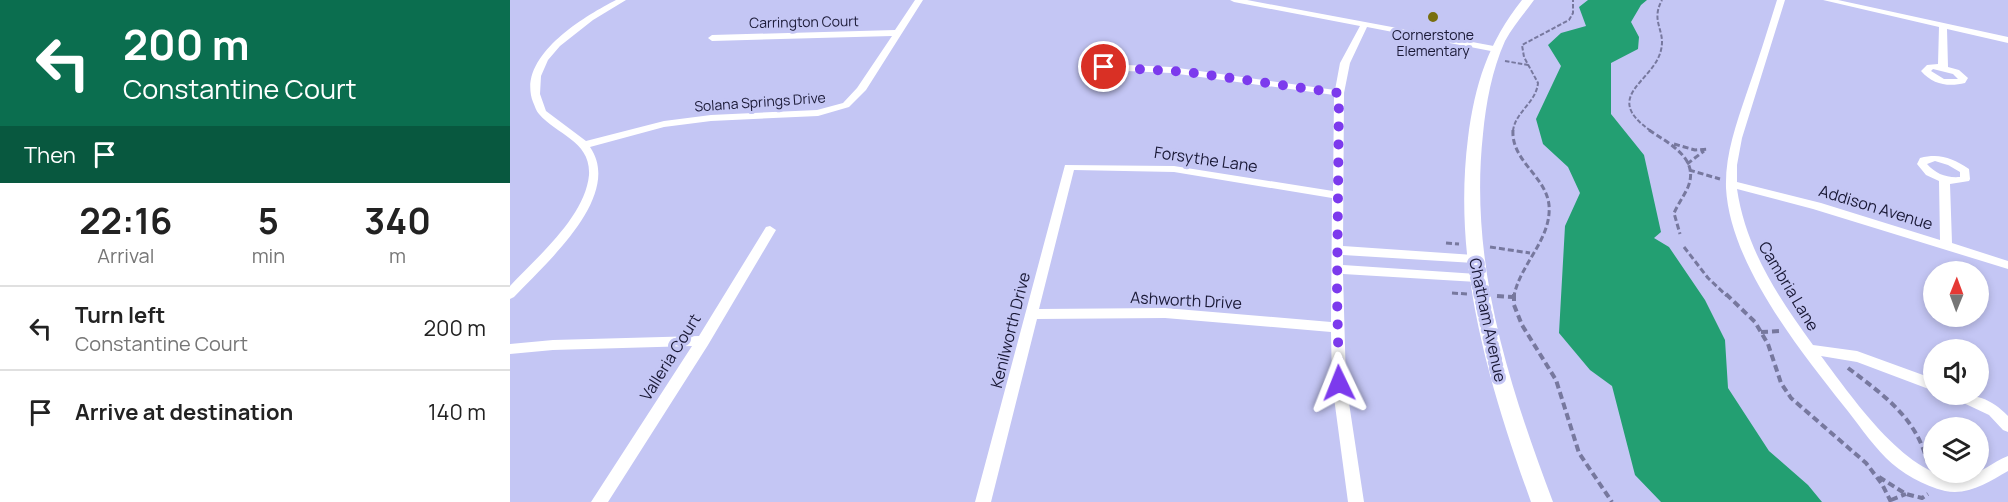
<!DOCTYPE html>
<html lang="en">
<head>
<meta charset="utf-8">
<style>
  body { margin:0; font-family:Manrope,sans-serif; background:#f6f6f6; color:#222; height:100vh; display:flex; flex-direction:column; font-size:22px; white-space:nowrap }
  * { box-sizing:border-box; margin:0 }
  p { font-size:20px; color:#767676 }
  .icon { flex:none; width:33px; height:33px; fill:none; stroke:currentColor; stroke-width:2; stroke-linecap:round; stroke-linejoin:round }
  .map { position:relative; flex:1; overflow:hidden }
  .drawer { display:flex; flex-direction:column; background:#fff; width:510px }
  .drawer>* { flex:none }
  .banner { background:#0b6e4f; color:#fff; overflow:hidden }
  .needle { width:39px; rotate:1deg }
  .tools { position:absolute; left:1413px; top:261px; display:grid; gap:12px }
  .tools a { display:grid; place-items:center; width:66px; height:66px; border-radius:50%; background:#fff; box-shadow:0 3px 9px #0003; font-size:30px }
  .pin { position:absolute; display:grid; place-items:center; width:51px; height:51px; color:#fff; margin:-26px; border:3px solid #fff; border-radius:50%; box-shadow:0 2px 6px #0007 }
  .me { position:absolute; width:66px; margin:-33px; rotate:358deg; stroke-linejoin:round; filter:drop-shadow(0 0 4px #0008) }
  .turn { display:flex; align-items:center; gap:21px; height:126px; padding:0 24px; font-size:27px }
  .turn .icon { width:78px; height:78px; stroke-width:2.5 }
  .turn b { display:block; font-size:42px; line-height:51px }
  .then { display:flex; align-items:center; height:57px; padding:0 24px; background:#0003; gap:12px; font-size:22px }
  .eta { display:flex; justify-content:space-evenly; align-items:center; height:102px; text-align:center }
  .eta b { font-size:36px; font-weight:700; line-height:42px }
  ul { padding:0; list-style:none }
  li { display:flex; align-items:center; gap:18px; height:84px; padding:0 24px; border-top:2px solid #e0e0e0 }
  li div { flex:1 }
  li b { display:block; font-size:22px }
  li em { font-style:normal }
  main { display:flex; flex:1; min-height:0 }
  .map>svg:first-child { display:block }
  .water { fill:#239f72 }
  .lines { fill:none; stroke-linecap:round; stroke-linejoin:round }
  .path-far2 { stroke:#77789e; stroke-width:2; stroke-dasharray:4.5 2; stroke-linecap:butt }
  .path-far1 { stroke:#77789e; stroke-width:3; stroke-dasharray:6 3; stroke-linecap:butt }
  .path { stroke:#77789e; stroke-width:4; stroke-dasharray:7 4; stroke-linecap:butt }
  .street { fill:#fff; fill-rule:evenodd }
  .secondary { fill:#fff; fill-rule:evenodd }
  .route { stroke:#7c3aed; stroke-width:10; stroke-dasharray:0 18 }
  .poi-dot { fill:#786f0e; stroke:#c4c6f4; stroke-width:2 }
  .labels { text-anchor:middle; stroke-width:6; stroke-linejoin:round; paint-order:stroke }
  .far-street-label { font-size:14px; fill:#1a1936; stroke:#c4c6f4 }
  .far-poi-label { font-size:14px; fill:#1a1936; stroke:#c4c6f4 }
  .street-label { font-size:16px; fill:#1a1936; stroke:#c4c6f4 }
</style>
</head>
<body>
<main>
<section class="drawer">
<div class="banner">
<div class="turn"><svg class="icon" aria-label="left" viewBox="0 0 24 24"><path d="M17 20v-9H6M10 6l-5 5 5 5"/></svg><div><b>200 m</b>Constantine Court</div></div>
<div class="then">Then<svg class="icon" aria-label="arrive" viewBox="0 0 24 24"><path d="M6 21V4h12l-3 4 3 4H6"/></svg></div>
</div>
<div class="eta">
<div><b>22:16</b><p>Arrival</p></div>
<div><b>5</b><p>min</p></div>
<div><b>340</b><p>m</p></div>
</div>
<ul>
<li><svg class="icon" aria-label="left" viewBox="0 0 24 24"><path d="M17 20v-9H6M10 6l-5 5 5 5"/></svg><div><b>Turn left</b><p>Constantine Court</p></div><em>200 m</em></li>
<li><svg class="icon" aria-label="arrive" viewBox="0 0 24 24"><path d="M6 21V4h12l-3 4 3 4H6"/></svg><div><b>Arrive at destination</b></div><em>140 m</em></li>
</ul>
</section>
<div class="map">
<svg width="1498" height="502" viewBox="0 0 1498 502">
  <rect width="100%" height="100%" fill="#c4c6f4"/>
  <!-- water -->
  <path class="water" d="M1078,0H1137L1131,5L1121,22L1129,37L1128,49L1101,63V114L1134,155L1151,232L1144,238L1159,247L1195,300L1215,340L1218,388L1259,451L1298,485L1312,502H1151L1125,475L1102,386L1080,370L1049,333L1055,226L1070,193L1058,167L1033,144L1026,119L1051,66L1038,45L1051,33L1076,26L1069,7Z"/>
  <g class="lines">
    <!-- path-far2 -->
    <path class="path-far2" d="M995,61L1018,65
      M1003,131C1005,112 1026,103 1028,83L1014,57L1012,45L1059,20L1063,13V0
      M1141,131C1090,96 1144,82 1151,50C1156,30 1140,22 1152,0"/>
    <!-- path-far1 -->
    <path class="path-far1" d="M1003,130C1001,161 1036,176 1039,205C1042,239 1010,264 1004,296
      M1139,130C1158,143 1190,158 1178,187C1174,196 1168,204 1164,213L1170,234
      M1164,144L1185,150L1199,149
      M1177,164L1194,151
      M1179,170L1210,179
      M936,243L949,244
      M980,247L1020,253
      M1174,247L1198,278L1217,296
      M942,293L957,294"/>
    <!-- path -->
    <path class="path" d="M1004,294V305L1012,325L1046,380L1069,453L1102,502
      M1216,294L1245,322L1258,344L1271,383L1281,398L1356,463L1372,484L1381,502
      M987,296L1003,297
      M1251,332L1271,331
      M1338,368C1372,394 1406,417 1417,461
      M1369,477L1396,494L1412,498L1418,494
      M1381,500L1396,494"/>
    <!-- street -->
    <path class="street" d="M106,0H116L83,20L50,46L38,60L31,76L30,94L36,111L76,141L154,121L201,115L307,110L333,103L347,88L382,36L202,41L198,38L202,35L385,30L405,0H413L356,90L339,107L308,116L201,121L154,127L80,147C114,196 35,264 4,297L0,299V286C27,257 75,217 79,175C81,141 47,135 29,114C26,111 25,106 23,102C6,57 73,17 106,0Z
      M720,0H737L989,47V51L986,52L857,27L840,63L834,93L833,246L964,255L970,259L964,263L833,255V265L967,274L973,278L967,282L833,274L836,383L854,502H838L822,383L821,332L655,318L527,319L481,502H465L555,165L664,166L823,191L824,95L661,73L594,70L589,67L594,64L661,67L825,90L830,63L850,26L724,2ZM564,170L664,172L822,198L821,322L655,308L529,309Z
      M1267,0H1275L1232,138L1227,165V182L1311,203L1430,240L1429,181L1416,175L1407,164L1410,158C1430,153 1442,158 1459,169L1460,179L1459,181L1440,184L1442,243L1498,261V269L1303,209L1227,189C1236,249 1268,297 1303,345L1347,351L1424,379V391L1347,362L1311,356C1340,394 1400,484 1453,477C1470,475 1482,462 1498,456V471C1479,482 1458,496 1435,491C1414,486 1391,473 1376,458C1360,442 1347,422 1333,405C1288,348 1220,263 1216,188C1215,155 1226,125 1236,95C1247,64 1257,32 1267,0ZM1425,161L1438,165L1450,172V177C1436,178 1426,174 1417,164Z
      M1313,0H1328L1498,37V43L1437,29L1438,67L1449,70L1458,78L1455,83C1439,87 1423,85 1411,71L1417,65L1428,64L1429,27ZM1423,69L1443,74L1448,79H1434L1421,71Z
      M260,226L266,230L198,345L98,502H81L182,346L43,350L0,354V344L43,340L189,336L256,227Z
      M1441,394C1465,394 1481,398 1498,416V432L1493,430L1479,415L1443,398Z"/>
    <!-- secondary -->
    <path class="secondary" d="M1012,0H1024C1014,14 1003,26 995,41C982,70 976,103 973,134C959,262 998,383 1043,502H1021C979,385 942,264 958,138C965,84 978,43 1012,0Z"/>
  </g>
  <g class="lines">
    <!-- route -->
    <path class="route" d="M594,67L677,72L829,93L827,294L829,383"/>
  </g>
  <!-- markers -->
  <circle class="poi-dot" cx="923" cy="17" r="6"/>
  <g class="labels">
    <!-- far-street labels -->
    <g class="far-street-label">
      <text transform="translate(294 22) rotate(-1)" y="5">Carrington Court</text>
      <text transform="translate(250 102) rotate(-4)" y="5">Solana Springs Drive</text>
    </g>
    <!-- far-poi labels -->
    <g class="far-poi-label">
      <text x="923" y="40">Cornerstone<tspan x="923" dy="16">Elementary</tspan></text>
    </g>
    <!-- street labels -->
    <g class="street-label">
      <text transform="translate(696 159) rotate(8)" y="6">Forsythe Lane</text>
      <text transform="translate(1366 207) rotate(17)" y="6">Addison Avenue</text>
      <text transform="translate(1279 286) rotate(59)" y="6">Cambria Lane</text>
      <text transform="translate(676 300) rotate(3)" y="6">Ashworth Drive</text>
      <text transform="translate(978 320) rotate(78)" y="6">Chatham Avenue</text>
      <text transform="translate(500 330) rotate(-76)" y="6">Kenilworth Drive</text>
      <text transform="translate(160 357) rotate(-58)" y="6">Valleria Court</text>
    </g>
  </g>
</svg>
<div class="tools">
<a><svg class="needle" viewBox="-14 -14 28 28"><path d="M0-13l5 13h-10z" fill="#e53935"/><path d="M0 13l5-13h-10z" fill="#767676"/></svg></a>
<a><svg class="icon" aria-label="sound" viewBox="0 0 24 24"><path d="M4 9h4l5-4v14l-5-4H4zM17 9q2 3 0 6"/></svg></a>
<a><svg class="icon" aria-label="layers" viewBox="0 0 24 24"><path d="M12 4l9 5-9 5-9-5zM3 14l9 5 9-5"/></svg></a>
</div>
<div class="pin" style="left:594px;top:67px;background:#d93025"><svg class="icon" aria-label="arrive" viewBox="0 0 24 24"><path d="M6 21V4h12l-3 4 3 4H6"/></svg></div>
<svg class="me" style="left:829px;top:383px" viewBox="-20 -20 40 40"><path d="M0-17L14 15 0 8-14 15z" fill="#7c3aed" stroke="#fff" stroke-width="4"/></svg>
</div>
</main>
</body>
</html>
